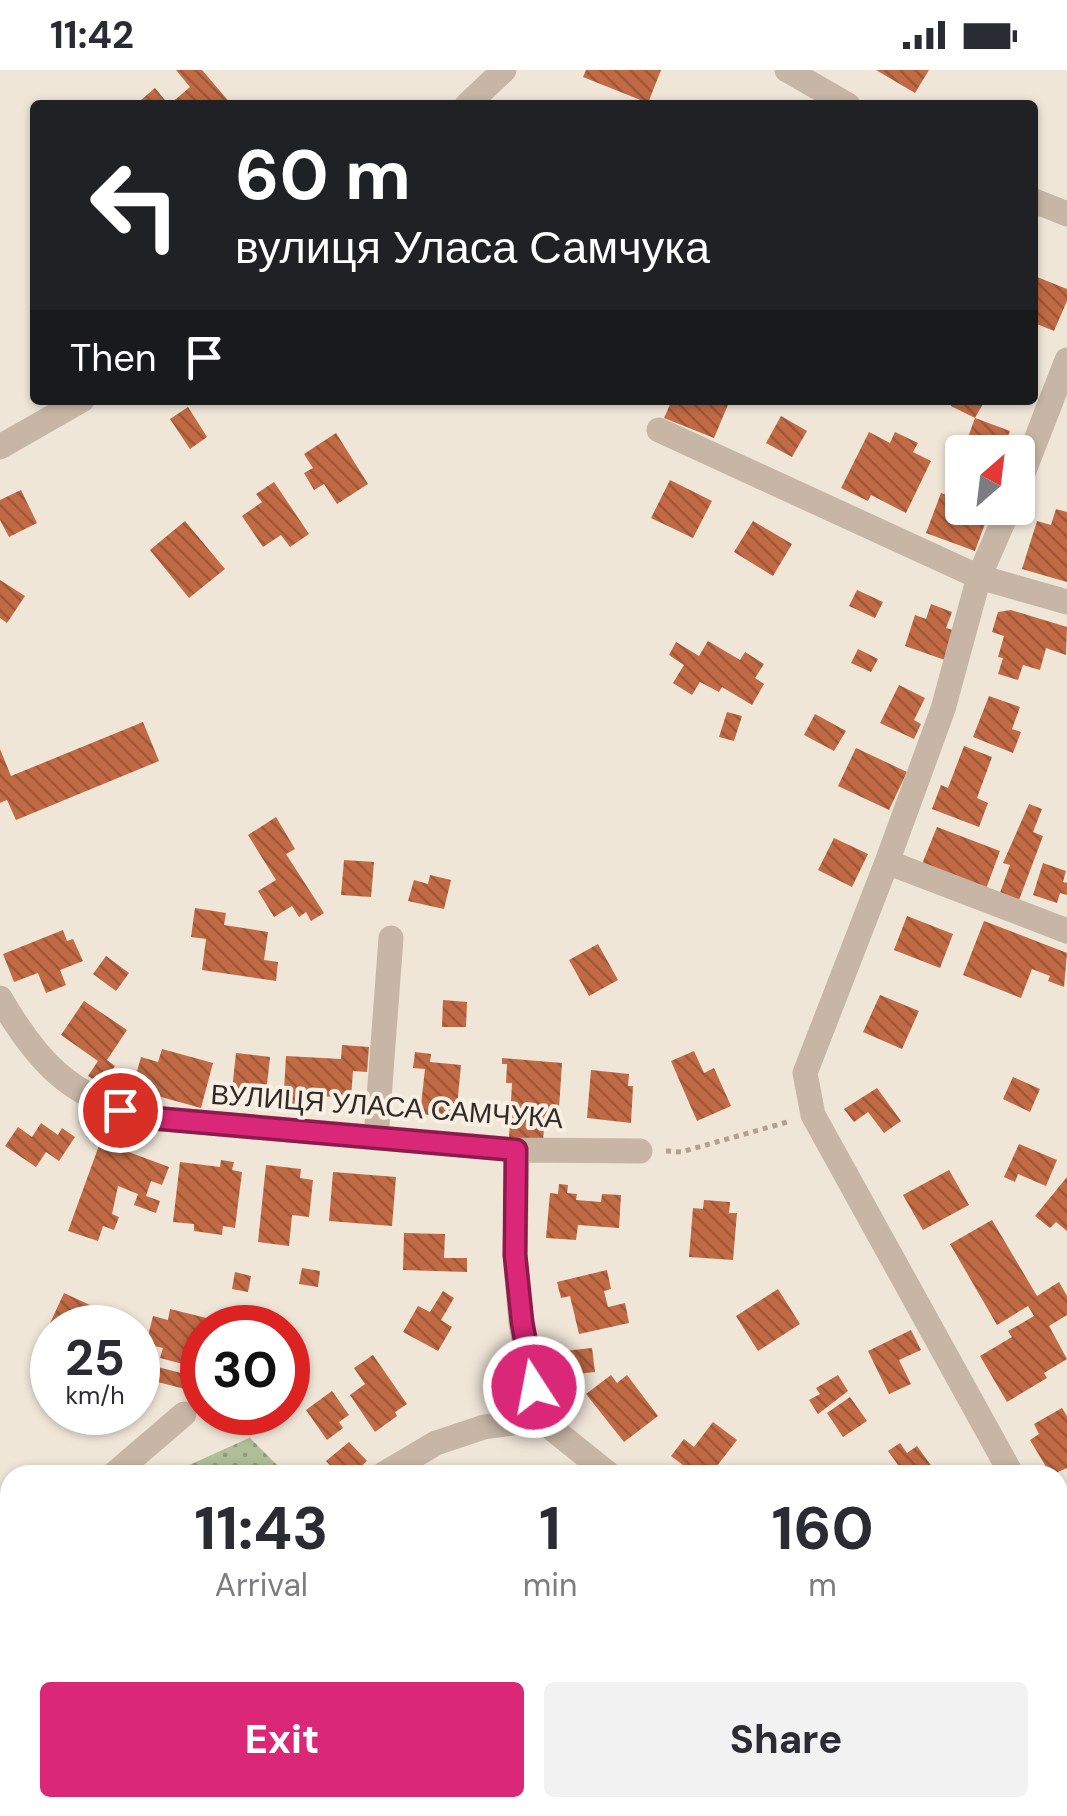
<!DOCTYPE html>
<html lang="en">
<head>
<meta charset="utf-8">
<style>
  body { margin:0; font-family:"DM Sans",sans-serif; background:#f2f2f3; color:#2b2b33; height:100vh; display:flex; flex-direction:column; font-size:38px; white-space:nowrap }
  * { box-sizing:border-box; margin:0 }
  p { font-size:32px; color:#7c7c81 }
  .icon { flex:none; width:55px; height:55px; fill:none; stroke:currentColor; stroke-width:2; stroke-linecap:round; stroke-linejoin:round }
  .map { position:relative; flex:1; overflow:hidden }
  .panel { position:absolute; left:0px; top:1395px; width:1068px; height:352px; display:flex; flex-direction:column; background:#fff; border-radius:30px 30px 0 0; box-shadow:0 2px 8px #0004 }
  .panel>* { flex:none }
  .guide { position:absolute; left:30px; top:30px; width:1008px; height:305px; border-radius:10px; box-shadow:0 2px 8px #0004; background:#202124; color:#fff; overflow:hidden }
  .needle { width:65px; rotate:28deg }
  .controls { position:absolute; left:945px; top:365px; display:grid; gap:20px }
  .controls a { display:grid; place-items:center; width:90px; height:90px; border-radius:10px; background:#fff; box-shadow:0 2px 8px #0004; font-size:50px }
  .speed { position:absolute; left:30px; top:1235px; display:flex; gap:20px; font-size:50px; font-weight:700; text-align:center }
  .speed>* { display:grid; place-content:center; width:130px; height:130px; border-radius:50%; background:#fff; box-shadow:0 2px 8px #0004; line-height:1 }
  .speed small { font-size:25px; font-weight:400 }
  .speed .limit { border:15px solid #d22; background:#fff; color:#111 }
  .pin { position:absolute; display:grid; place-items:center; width:85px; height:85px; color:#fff; margin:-42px; border:5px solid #fff; border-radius:50%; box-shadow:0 2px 10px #0007 }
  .me { position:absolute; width:110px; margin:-55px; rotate:349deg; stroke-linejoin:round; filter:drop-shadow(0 0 8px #0008) }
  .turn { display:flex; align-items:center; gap:35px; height:210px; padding:0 40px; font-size:45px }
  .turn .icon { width:130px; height:130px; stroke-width:2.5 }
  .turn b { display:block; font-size:70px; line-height:85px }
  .then { display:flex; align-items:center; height:95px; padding:0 40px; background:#0003; gap:20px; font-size:38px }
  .eta { display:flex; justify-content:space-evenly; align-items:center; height:170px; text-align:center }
  .eta b { font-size:60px; font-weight:700; line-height:70px }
  .action { display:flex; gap:20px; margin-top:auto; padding:20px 40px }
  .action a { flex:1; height:115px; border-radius:10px; background:#db2777; color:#fff; font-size:40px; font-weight:700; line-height:115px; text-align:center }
  .action a+a { background:#f2f2f3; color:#2b2b33 }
  .status { display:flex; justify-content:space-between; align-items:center; height:70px; padding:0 50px; background:#fff; direction:ltr }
  .status svg { height:28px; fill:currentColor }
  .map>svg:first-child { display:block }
  .grass { fill:url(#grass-dots) }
  .building { fill:url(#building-back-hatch) }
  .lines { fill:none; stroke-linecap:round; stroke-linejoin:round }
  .path { stroke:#b3a08f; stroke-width:5; stroke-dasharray:5 5; stroke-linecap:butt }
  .minor { stroke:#c7b6a5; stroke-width:25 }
  .route-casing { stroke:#8e194d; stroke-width:25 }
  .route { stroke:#db2777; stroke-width:18 }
  .labels { text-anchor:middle; stroke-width:8; stroke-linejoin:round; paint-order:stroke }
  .street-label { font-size:28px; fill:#332b26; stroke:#f8f0e4 }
</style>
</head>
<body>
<div class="status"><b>11:42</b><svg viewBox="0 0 49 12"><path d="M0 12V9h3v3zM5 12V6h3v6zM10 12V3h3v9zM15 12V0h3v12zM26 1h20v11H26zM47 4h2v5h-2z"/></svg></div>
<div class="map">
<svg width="1067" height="1746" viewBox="0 0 1067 1746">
  <defs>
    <pattern id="grass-dots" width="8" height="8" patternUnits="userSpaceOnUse" patternTransform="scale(2.5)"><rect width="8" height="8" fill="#afbe99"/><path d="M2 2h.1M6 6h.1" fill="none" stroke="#8f9b7d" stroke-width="1.8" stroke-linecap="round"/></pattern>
    <pattern id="building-back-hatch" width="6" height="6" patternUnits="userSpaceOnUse" patternTransform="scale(2.5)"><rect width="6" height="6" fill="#c16a44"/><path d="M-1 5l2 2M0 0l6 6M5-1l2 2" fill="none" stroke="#9d5739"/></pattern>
  </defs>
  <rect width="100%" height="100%" fill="#f0e6d8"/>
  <!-- grass -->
  <path class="grass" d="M249,1367L287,1405H167L249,1368Z"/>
  <!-- building -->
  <path class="building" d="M176,0H202L232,35H145L141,30L155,18L169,35L190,17Z
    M586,0H661L648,33L583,7Z
    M876,0H929L915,23Z
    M1032,205L1067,219V231L1054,261L1032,252Z
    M672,330H730L714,368L664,348Z
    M954,330H985L975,348L1010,361L1002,382H962V411L953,408L975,348L951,336Z
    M188,337L207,367L190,379L170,349Z
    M781,346L807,361L792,387L766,373Z
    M869,362L890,373L895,362L918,373L913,382L931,391L906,443L871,425L868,431L841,418Z
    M336,363L368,414L337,434L324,414L314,420L304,403L313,398L304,384Z
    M670,410L712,431L693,468L651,448Z
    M274,412L309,464L290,477L281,465L263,477L242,446L262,432L256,424Z
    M21,420L37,453L9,467L0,450V430Z
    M941,423L962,430V438L990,440L975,481L926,463Z
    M1056,439L1067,442V512L1022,499L1037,451L1051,455Z
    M185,451L225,499L189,528L150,480Z
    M753,451L792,474L773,506L734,482Z
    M0,510L25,526L7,553L0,548Z
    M857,520L883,532L875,548L849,536Z
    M931,534L952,542L946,558L956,561L945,590L905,576L915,545L926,549Z
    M1011,540L1067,557L1066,585L1046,578L1040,600L1023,595L1018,610L998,604L1003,588L998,587L1004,566L992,562L998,542Z
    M708,571L740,590L745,582L764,594L755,608L764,614L752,635L722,617L719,622L700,612L692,625L673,613L684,595L669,585L676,572L699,586Z
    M858,579L878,589L871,602L851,593Z
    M899,615L925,628L914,650L921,654L914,669L880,653Z
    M989,626L1020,637L1012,659L1021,662L1013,683L973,667Z
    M727,642L742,646L734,671L719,667Z
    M815,644L846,661L834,681L804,665Z
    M143,652L159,691L16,750L7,730L0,733V679L11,706Z
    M964,676L992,687L977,728L988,733L979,757L932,739L941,715L948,718Z
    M856,678L907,702L889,740L838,716Z
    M1029,734L1042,739L1033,762L1043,766L1016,838L997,831L1010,795L1003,793Z
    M276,747L295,779L286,784L324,843L311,851L306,842L299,847L292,836L274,847L258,821L276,810L248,765Z
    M937,757L1000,781L986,819L922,794Z
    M834,768L868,784L852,817L818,800Z
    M344,790L374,792L371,827L341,825Z
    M1043,793L1066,801L1063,812L1067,813V825L1060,823L1057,833L1033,825Z
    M430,805L451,810L444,839L408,831L414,810L428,814Z
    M195,838L226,843L224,855L268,862L264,890L278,892L276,911L202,900L206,869L191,867Z
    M907,846L953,864L940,898L894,880Z
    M984,851L1067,883L1064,917L1048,911L1050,906L1032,899L1021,928L963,905Z
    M63,860L67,871L73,869L83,891L60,900L66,915L46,923L38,903L14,912L3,884Z
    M598,874L618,910L589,926L569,890Z
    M106,886L129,903L116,921L93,904Z
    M880,925L919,941L902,979L863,962Z
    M443,930L467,932L466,957H442Z
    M84,931L127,960L107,990L115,996L102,1015L88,1006L98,991L61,965Z
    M342,975L369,977L367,1002L353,1001L351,1028L319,1026V1039L283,1037L286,986L341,989Z
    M162,979L213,993L201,1038L132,1019L141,987L158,992Z
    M694,981L704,1003L714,998L731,1036L697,1051L671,991Z
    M415,982L431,984L430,992L461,995L456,1048L420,1044L425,999L413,998Z
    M236,983L270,987L266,1024L232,1020Z
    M502,988L562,993L559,1038L552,1037V1045H545L543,1071L509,1068L512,1013H506L507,994H502Z
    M591,1000L629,1004L628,1016H633L631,1053L587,1048Z
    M1013,1007L1040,1019L1030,1042L1003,1029Z
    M877,1018L901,1051L884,1063L868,1042L854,1052L844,1039Z
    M41,1053L58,1065L62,1058L75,1067L59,1091L46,1082L36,1097L5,1076L18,1057L32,1067Z
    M105,1059L122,1066L118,1078L169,1097L162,1115L151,1111L146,1126L160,1131L156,1143L134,1135L138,1124L118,1116L112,1144L119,1147L114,1160L103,1156L98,1171L68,1161Z
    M1019,1074L1057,1090L1046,1116L1018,1104L1015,1112L1004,1107Z
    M221,1090L234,1092L232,1100L242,1102L235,1158L223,1156L222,1165L194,1161V1154L173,1152L180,1092L220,1097Z
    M266,1095L301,1099L300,1108L313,1110L309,1147L292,1145L289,1176L258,1172Z
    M949,1100L969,1135L923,1160L903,1125Z
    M333,1102L396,1107L392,1156L329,1151Z
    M1067,1107V1161L1056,1152L1050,1158L1035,1146Z
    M559,1114L568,1115L567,1123L577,1124L576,1130L601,1132L602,1124L621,1125L619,1158L578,1155L576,1170L546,1168L550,1123L558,1124Z
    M704,1130L730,1132L729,1143H737L733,1190L689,1187L693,1138L703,1139Z
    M992,1150L1037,1226L1059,1212L1067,1226V1245L1049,1256L1067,1289L1044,1303L1047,1308L1007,1332L980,1286L1012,1267L1008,1261L1034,1246L1028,1236L997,1255L950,1174Z
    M404,1163L445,1164L444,1188H467V1202L403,1200Z
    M302,1198L320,1201L318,1217L299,1214Z
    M607,1200L611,1219L604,1221L608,1237L625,1233L629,1253L579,1264L570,1226L561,1228L557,1212Z
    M235,1202L251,1206L248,1222L232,1219Z
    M778,1219L800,1254L758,1281L736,1246Z
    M443,1221L454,1228L441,1250L452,1257L438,1281L403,1262L418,1236L430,1242Z
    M64,1223L92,1236L82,1258H52V1265L46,1262Z
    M170,1239L239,1256V1258H202V1299L160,1288L163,1278L146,1274L153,1246L168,1250Z
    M911,1260L921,1280L899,1290L911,1314L889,1324L868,1281Z
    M592,1278L595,1302L567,1305L564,1281Z
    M373,1285L407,1334L395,1342L397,1346L375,1362L350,1325L365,1314L354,1298Z
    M138,1292L193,1306L189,1320L138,1307Z
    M611,1305L617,1313L627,1305L658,1346L624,1372L586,1324Z
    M838,1305L848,1321L818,1344L809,1330L820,1324L816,1318Z
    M332,1321L349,1345L339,1352L343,1358L327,1370L306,1340Z
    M850,1327L867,1351L843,1367L827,1343Z
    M1062,1338L1067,1346V1398L1051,1405L1030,1370L1039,1364L1034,1354Z
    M713,1352L737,1370L710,1405H696L671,1386L684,1369L694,1377Z
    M349,1372L367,1391L352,1405H339L326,1391Z
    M900,1373L907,1383L917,1376L938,1405H894L901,1399L888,1381Z
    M1067,1558V1654L1058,1658V1561Z
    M520,1738H563L570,1746H520L516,1741Z"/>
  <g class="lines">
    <!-- path -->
    <path class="path" d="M666,1081L681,1082L791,1051
      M923,1738L943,1746"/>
    <!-- minor -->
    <path class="minor" d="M787,0L848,35
      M467,35L504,0
      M1032,130L1067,144
      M659,360L979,507L1067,532
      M0,377L82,330
      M1018,416L1067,290
      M1009,438L979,507L943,639L887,792L805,1003L813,1045L1012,1405
      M887,792L1067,861
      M0,928C38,993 68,1024 141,1047L517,1080L640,1081
      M376,1068L391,868
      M517,1080L515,1185L521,1253L540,1349L610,1405
      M113,1405L184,1344
      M382,1405L436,1373L484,1357L540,1349
      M1058,1471L1067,1462
      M0,1509L10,1499
      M0,1665L10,1675
      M92,1738L98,1746
      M346,1742L353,1738
      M848,1746L872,1738"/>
  </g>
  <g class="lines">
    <!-- route casing -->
    <g class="route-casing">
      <path id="route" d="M120,1040L141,1047L516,1080L515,1185L522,1252L534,1317"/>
    </g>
    <!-- route -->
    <use href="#route" class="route"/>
  </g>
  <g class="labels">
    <!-- street labels -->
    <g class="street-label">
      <text transform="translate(387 1036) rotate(4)" y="10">ВУЛИЦЯ УЛАСА САМЧУКА</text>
    </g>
  </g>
</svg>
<div class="controls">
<a><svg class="needle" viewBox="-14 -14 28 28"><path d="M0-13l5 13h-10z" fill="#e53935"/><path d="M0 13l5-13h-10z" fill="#7c7c81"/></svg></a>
</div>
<div class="speed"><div>25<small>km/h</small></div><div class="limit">30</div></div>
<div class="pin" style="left:120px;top:1040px;background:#d93025"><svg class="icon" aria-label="arrive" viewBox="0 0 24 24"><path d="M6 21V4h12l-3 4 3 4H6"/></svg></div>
<svg class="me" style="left:534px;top:1317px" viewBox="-20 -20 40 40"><circle r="17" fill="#db2777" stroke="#fff" stroke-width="3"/><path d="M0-11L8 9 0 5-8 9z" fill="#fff"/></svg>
<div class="guide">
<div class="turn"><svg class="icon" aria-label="left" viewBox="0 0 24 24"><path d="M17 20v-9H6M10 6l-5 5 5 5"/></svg><div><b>60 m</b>вулиця Уласа Самчука</div></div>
<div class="then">Then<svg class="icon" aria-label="arrive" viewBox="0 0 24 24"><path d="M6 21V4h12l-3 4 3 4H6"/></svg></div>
</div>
<section class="panel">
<div class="eta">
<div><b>11:43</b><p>Arrival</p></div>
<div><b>1</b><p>min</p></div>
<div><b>160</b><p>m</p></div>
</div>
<div class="action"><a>Exit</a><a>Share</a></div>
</section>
</div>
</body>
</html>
